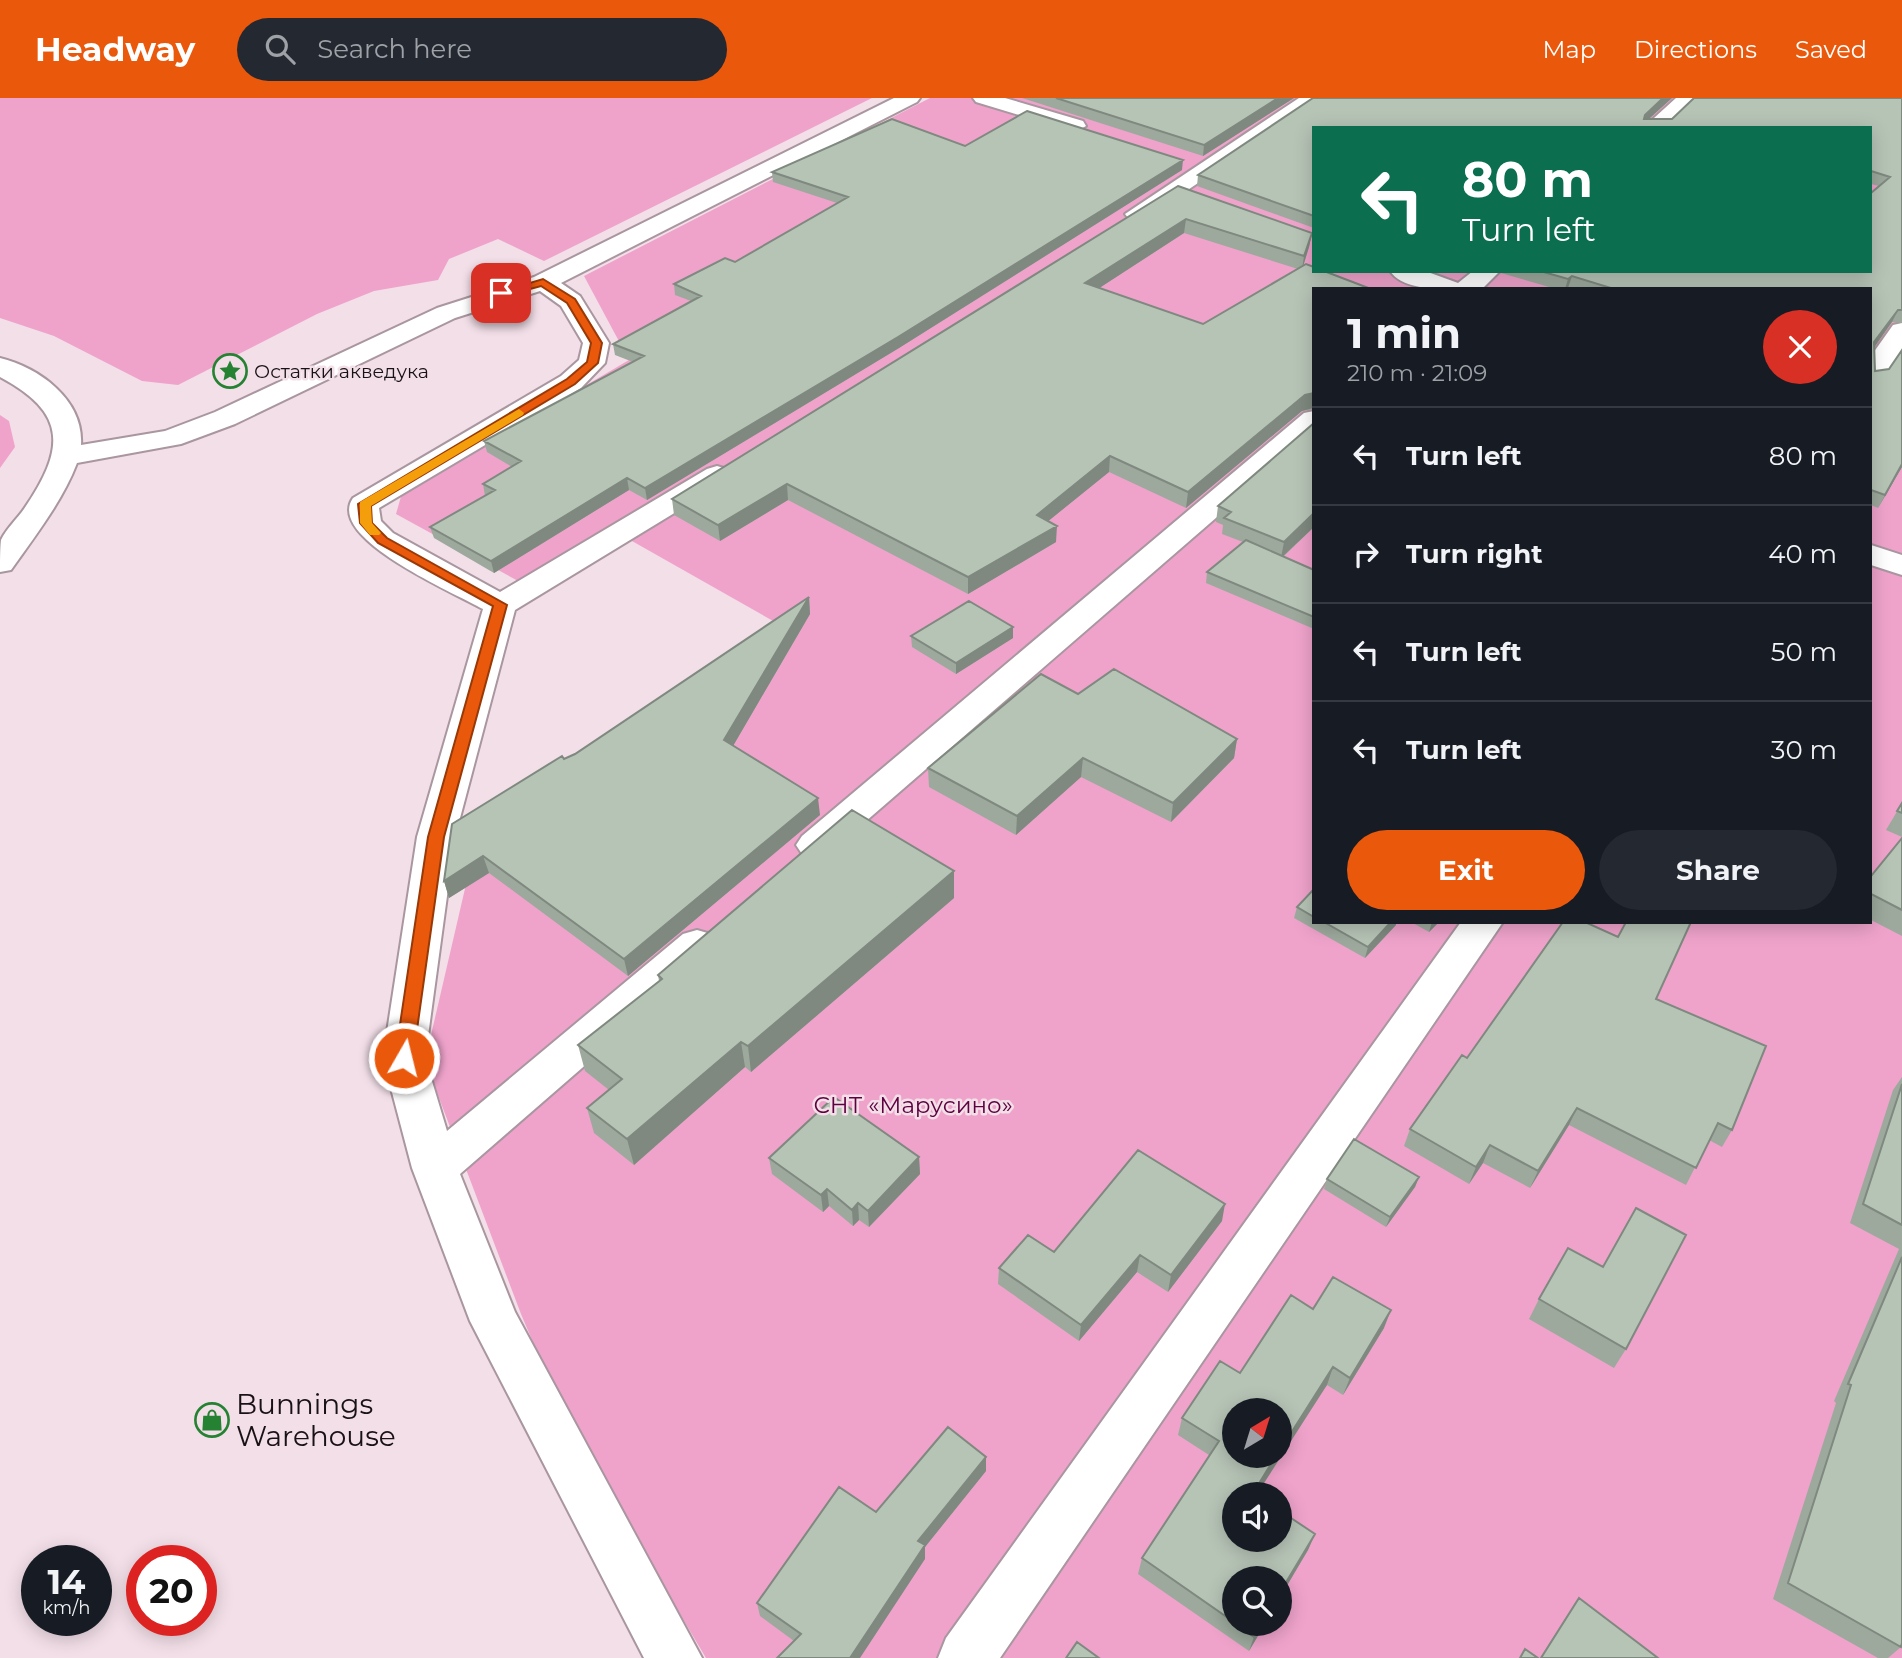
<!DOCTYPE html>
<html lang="en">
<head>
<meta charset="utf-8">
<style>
  body { margin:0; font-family:Montserrat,sans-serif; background:#242831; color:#f1f3f6; height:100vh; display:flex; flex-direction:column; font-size:26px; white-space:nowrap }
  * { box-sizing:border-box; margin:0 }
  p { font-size:23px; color:#9ea1a6 }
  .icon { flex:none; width:38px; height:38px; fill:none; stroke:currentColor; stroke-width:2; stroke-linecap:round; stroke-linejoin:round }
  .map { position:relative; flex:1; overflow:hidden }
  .side { position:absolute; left:1312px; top:189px; width:560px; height:637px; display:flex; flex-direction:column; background:#171b24; border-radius:0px; box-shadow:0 4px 18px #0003 }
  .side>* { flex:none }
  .guide { position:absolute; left:1312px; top:28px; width:560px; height:147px; border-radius:0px; box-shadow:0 4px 18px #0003; background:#0b6e4f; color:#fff; overflow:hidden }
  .needle { width:46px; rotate:38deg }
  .controls { position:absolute; left:1222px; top:1300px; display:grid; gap:14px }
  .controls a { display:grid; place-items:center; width:70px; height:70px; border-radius:50%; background:#171b24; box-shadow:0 4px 18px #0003; font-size:35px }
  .speed { position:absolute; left:21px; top:1447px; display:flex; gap:14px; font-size:35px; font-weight:700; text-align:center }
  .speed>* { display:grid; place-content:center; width:91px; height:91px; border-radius:50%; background:#171b24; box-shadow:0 4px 18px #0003; line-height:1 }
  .speed small { font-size:18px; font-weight:400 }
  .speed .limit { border:10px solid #d22; background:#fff; color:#111 }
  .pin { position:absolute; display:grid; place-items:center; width:60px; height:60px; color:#fff; margin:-30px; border-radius:14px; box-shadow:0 4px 10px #0006 }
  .me { position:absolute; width:77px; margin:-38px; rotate:8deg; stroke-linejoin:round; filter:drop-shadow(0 0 5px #0008) }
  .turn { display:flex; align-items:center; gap:24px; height:147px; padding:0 35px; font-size:32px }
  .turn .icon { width:91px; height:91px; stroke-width:2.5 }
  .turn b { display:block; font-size:49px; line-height:60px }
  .round { display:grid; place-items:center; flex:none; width:74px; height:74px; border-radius:37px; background:#242831 }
  .overview { display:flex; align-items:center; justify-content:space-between; height:119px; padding:0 35px }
  h1 { font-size:42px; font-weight:700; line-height:52px }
  .button { display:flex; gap:14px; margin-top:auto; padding:14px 35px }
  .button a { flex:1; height:80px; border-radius:42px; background:#ea580c; color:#fff; font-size:28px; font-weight:700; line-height:80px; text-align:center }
  .button a+a { background:#242831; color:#f1f3f6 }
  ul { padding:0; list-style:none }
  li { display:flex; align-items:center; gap:21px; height:98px; padding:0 35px; border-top:2px solid #363941 }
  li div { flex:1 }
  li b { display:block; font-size:26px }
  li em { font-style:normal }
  header { display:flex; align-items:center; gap:42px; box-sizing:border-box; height:98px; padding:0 35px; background:#ea580c; color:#fff }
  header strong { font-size:33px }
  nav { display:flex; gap:38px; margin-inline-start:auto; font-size:24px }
  .search { width:490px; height:63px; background:#242831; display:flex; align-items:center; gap:18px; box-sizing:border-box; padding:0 24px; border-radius:38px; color:#9ea1a6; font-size:26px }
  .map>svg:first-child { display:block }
  .green { fill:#efa3cb; fill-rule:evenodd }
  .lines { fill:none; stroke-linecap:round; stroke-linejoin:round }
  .minor-casing { stroke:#a9969f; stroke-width:4 }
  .minor { fill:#fff; fill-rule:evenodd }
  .wall { fill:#9da99d; fill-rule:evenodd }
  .shaded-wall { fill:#7f897f }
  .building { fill:#b6c4b6; stroke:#7f897f; stroke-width:2 }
  .route { fill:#ea580c; stroke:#983908; stroke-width:2 }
  .slow { fill:#f59e0b }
  .labels { text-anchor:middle; stroke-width:5; stroke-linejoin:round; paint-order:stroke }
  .far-poi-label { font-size:19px; fill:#191215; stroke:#f3dfe8; text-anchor:start }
  .park-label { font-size:23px; fill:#5e0140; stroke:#f3dfe8 }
  .near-poi-label { font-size:28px; fill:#191215; stroke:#f3dfe8; text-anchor:start }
</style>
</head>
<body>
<header>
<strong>Headway</strong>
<div class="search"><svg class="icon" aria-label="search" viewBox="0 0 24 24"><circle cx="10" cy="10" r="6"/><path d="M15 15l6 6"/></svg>Search here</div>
<nav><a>Map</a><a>Directions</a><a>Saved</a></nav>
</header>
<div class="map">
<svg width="1902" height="1560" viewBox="0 0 1902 1560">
  <rect width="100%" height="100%" fill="#f3dfe8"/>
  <!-- green -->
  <path class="green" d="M0,0H872L544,163L498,141L449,161L438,182L374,193L317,216L178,287L142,283L54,238L0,220Z
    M930,0H1902V1560H706L569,1329L521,1216L425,963L480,726L782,528L609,430L518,483L396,416L402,395L629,262L584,178ZM1314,30H1871V173H1314ZM1314,191H1871V824H1314ZM1234,1312H1279V1358H1234ZM1234,1396H1279V1442H1234ZM1234,1480H1279V1526H1234Z
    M0,317L9,323L15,349L0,370Z"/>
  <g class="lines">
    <!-- minor casing -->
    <g class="minor-casing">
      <path id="minor" d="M894,0H920L917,4L561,185L580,198L609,245L605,265L581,290L379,410L381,423L393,435L500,494L707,371L717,368L727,371L732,377L727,383L515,512L455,739L425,960L447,1033L683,836L697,832L711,836L717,847L711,858L460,1076L515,1214L702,1560H644L470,1223L412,1070L383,960L417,739L483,511C455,495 325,440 353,400L561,278L579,262L583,245L561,208L540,193L455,220L235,326L181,346L77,365C62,404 35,438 11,472L0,474C0,465 0,450 1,442C6,431 17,421 24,411C65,351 68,315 0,279V260C40,270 84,302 81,347L165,333L215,314L437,210L534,179Z
        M973,0H1005L1083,23L1086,28L1075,34L976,4Z
        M1299,0H1323L1145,121H1129L1125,116Z
        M1676,0H1698L1667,30H1643Z
        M1390,173H1425L1458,185L1473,173H1500L1482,191C1458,191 1405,196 1390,173Z
        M1902,225V252L1881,282L1871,284V258L1893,227Z
        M1314,313V335L828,756L815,760L802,756L796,747L802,738L1304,315Z
        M1871,447L1902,457V477L1871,467Z
        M1461,824H1503L1000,1560H938L946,1540Z"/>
    </g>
    <!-- minor -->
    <use href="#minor" class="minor"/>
  </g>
  <!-- wall -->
  <path class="wall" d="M1022,0H1294L1203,58Z
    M1313,0H1672L1649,21H1672L1902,0V225L1892,224L1874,249L1875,273L1889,271L1902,252V369L1878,410L1871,407V191H1571L1568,190L1556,191L1501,175V173H1871L1879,88L1871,86V30H1314V130L1197,88L1198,77Z
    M965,48L1182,72L899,250L647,402L629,392L494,475L434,440L430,429L485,398L483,386L512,369L487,354L484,343L633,264L615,257L613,246L691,203L675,197L674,186L735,164L837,105L773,84L772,74Z
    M1178,88L1312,135L1309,149L1303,168L1314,191V311L1302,313L1186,410L1109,374L1048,423L1056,444L968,496L788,402L720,443L674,417L672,401ZM1184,135L1298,171L1203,226L1099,190Z
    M1314,325V429L1283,459L1314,472V531L1206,485L1207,474L1243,444L1222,436L1223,427L1216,424L1218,408Z
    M809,499L810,516L733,648L820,717L628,878L489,775L449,800L444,783L564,661L575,656Z
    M911,538L1013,540L956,576L912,549Z
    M1078,596L1237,641L1234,660L1171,724L1081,679L1016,737L929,689L928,670Z
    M1902,705V739L1886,732Z
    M1902,740V838L1871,822V778Z
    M1314,791V824H1396V827L1365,860L1294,820L1297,809Z
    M954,800L751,974L745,969L634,1067L594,1035L587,1010L609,992L585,973L578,947L659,883L658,877Z
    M1411,824H1439L1429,834Z
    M1618,839L1656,901L1732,1032L1722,1049L1709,1042L1686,1087L1569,1027L1530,1090L1483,1065L1469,1086L1404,1048L1410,1031L1467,960Z
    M1902,979V1545L1901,1549L1888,1560H1878L1773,1501L1836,1305L1834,1303L1899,1151L1850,1125L1893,992Z
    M919,1059L920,1076L869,1129L859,1122L853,1128L829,1108L823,1114L772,1076L769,1060Z
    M1419,1079L1415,1089L1386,1129L1324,1091L1327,1081Z
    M1222,1123L1168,1194L1137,1174L1079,1243L998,1186L999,1170L1054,1154Z
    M1539,1201L1626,1251L1614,1270L1529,1221Z
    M1313,1211L1384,1230L1343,1297L1327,1287L1234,1396L1315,1436L1308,1452L1279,1501V1480H1234V1526H1265L1249,1553L1138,1476L1142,1460L1209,1357L1178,1337L1182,1320L1240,1275Z
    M986,1373L925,1449V1461L794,1543L760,1518L757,1505L876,1414Z
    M1579,1500L1658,1560H1540L1568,1516Z"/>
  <!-- shaded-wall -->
  <path class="shaded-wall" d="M1278,0H1294L1203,58L1204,47Z
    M1663,0H1672L1641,28L1645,17Z
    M1183,62L1182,72L899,250L647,402L645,390Z
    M1186,121L1184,135L1084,200L1085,185Z
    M1312,135L1309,149L1302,172L1304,158Z
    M1572,178L1568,190L1565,191L1568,181Z
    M1898,212L1892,224L1871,254L1874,244Z
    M1314,295L1313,310L1302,313L1186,410L1188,394L1305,297Z
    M1110,358L1109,374L1036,433L1037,417Z
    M1902,366V369L1878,410L1885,397Z
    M627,380L629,392L494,475L491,463Z
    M787,386L788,402L720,443L718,427Z
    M1314,415V429L1281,460L1284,444Z
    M1057,428L1056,444L968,496V479Z
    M809,499L810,516L726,660L724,642Z
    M1013,529V540L956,576V565Z
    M1237,641L1234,660L1171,724L1173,705Z
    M1083,660L1081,679L1016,737L1017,718Z
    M818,700L820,717L628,878L624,861Z
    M483,758L489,775L449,800L444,783Z
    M954,773V800L751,974L748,948Z
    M1391,824H1396V827L1365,860L1368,849Z
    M1432,824H1439L1429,834Z
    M741,944L745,969L634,1067L627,1041Z
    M1577,1010L1569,1027L1530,1090L1538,1073Z
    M1490,1047L1483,1065L1469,1086L1476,1069Z
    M919,1059L920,1076L869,1129L868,1113Z
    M1419,1079L1415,1089L1386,1129L1390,1119Z
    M827,1091L829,1108L823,1114L821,1097Z
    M858,1105L859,1122L853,1128L852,1112Z
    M1225,1106L1222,1123L1168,1194L1171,1177Z
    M1140,1157L1137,1174L1079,1243L1081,1227Z
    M1391,1212L1384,1230L1343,1297L1350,1280Z
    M1333,1269L1327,1287L1257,1396H1252L1276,1358H1279V1354Z
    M986,1359V1373L925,1449V1461L860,1560H850L918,1443Z
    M1315,1436L1308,1452L1279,1501V1496Z
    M1262,1526H1265L1249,1553L1254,1539Z"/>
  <!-- building -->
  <path class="building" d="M1056,0H1278L1204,47Z
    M1313,0H1663L1645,17L1644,21H1672L1694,0H1902V212H1898L1874,244L1875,273L1889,271L1902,252V366L1885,397L1871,392V191H1614L1572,178L1568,181L1540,173H1871V95L1890,79L1871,73V30H1314V118L1198,77Z
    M1027,13L1183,62L898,239L645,390L627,380L491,463L430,429L495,392L483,386L521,363L484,343L644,258L613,246L701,198L674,186L725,160L735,164L848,99L772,74L892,21L965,48Z
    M1178,88L1312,135L1304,158L1186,121L1085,185L1203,226L1306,166L1314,169V173H1324L1371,191H1314V295L1305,297L1188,394L1110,358L1037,417L1057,428L968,479L787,386L718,427L672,401Z
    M1314,325V415L1284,444L1224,420L1231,414L1218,408Z
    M1246,442L1314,472V519L1207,474Z
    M809,499L724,642L818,700L624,861L483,758L444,783L452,726L562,658L564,661L575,656Z
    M969,503L1013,529L956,565L911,538Z
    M1114,571L1237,641L1173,705L1083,660L1017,718L928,670L1041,576L1078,596Z
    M1902,705V715L1897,713Z
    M852,712L954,773L748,948L741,944L627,1041L587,1010L622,981L578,947L662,881L658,877Z
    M1902,740V812L1871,796V778Z
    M1314,791V819L1297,809Z
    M1324,824H1391L1368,849Z
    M1563,824H1585L1618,839L1626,824H1691L1656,901L1766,948L1732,1032L1718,1025L1696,1070L1577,1010L1538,1073L1490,1047L1476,1069L1410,1031L1462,957L1467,960Z
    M1902,986V1127L1863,1106Z
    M834,999L919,1059L868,1113L858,1105L852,1112L827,1091L821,1097L769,1060Z
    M1354,1041L1419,1079L1390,1119L1327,1081Z
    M1138,1052L1225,1106L1171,1177L1140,1157L1081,1227L999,1170L1028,1137L1054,1154Z
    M1636,1110L1686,1137L1626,1251L1539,1201L1568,1150L1603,1169Z
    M1902,1159V1545L1901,1549L1788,1485L1851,1287L1848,1286Z
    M1333,1179L1391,1212L1350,1280L1333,1269L1279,1354V1312H1234V1358H1276L1253,1395L1255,1396H1234V1442H1279V1412L1315,1436L1279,1496V1480H1234V1524L1142,1460L1219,1343L1182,1320L1220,1263L1240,1275L1291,1197L1313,1211Z
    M948,1329L986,1359L918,1443L925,1447L850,1560H777L801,1536L757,1505L839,1389L876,1414Z
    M1579,1500L1658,1560H1541Z
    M1236,1526H1262L1254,1539Z
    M1077,1544L1099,1560H1066Z
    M1525,1551L1538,1560H1520Z"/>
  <!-- route -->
  <path class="route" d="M543,181L575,201L602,245L598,265L575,286L371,408L372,425L387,440L507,507L444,739L413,960L404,967L395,960L428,739L493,508L378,445L360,425L358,406L567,281L587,264L591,245L567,205L541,188L501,199L496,195Z"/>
  <!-- slow -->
  <path class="slow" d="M519,311L524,315L523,317L371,408L372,425L381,435L379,437H370L360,425V404Z"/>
  <!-- icons -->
  <defs>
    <g id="sight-ring" transform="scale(1.75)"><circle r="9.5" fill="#f3dfe8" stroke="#258233" stroke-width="1.5"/><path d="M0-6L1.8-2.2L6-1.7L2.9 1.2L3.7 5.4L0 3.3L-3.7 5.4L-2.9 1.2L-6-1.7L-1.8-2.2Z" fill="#258233"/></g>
    <g id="shop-ring" transform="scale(1.75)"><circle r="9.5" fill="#f3dfe8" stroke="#258233" stroke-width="1.5"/><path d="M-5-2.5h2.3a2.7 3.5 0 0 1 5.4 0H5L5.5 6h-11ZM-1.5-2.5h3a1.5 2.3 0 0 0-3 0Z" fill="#258233"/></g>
  </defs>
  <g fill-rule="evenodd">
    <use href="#sight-ring" x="230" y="273"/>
    <use href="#shop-ring" x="212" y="1322"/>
  </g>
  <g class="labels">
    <!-- far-poi labels -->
    <g class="far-poi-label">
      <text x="254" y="280">Остатки акведука</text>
    </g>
    <!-- park labels -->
    <g class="park-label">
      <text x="913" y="1015">СНТ «Марусино»</text>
    </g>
    <!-- near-poi labels -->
    <g class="near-poi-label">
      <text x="236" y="1316">Bunnings<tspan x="236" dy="32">Warehouse</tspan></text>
    </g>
  </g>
</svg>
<div class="controls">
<a><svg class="needle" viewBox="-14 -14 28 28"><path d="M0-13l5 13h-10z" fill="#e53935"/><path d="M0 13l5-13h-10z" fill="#9ea1a6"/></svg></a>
<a><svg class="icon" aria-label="sound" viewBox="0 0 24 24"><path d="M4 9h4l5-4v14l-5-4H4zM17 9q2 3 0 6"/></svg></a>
<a><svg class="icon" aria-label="search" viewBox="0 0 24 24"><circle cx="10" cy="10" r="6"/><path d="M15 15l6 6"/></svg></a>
</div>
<div class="speed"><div>14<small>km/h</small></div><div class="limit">20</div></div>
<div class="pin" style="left:501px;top:195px;background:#d93025"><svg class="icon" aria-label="arrive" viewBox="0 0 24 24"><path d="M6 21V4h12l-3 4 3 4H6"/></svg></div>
<svg class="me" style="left:404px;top:960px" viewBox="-20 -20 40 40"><circle r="17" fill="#ea580c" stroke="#fff" stroke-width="3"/><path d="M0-11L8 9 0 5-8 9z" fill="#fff"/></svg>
<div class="guide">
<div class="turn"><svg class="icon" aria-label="left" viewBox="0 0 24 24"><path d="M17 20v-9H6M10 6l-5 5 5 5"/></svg><div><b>80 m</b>Turn left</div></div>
</div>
<section class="side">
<div class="overview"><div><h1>1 min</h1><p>210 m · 21:09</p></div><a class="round" style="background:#d93025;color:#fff"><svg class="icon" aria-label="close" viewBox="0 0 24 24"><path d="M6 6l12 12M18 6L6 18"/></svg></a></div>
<ul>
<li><svg class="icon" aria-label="left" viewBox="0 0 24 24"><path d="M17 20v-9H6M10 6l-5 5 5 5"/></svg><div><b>Turn left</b></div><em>80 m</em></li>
<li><svg class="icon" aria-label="right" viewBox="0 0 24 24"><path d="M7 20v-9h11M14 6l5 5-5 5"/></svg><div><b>Turn right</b></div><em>40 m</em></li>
<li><svg class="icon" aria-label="left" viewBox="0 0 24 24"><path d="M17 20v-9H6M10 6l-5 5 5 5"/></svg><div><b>Turn left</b></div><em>50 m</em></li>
<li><svg class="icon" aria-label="left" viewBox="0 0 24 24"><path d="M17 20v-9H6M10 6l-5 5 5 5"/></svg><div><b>Turn left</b></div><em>30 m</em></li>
</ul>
<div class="button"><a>Exit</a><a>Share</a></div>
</section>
</div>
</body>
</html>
